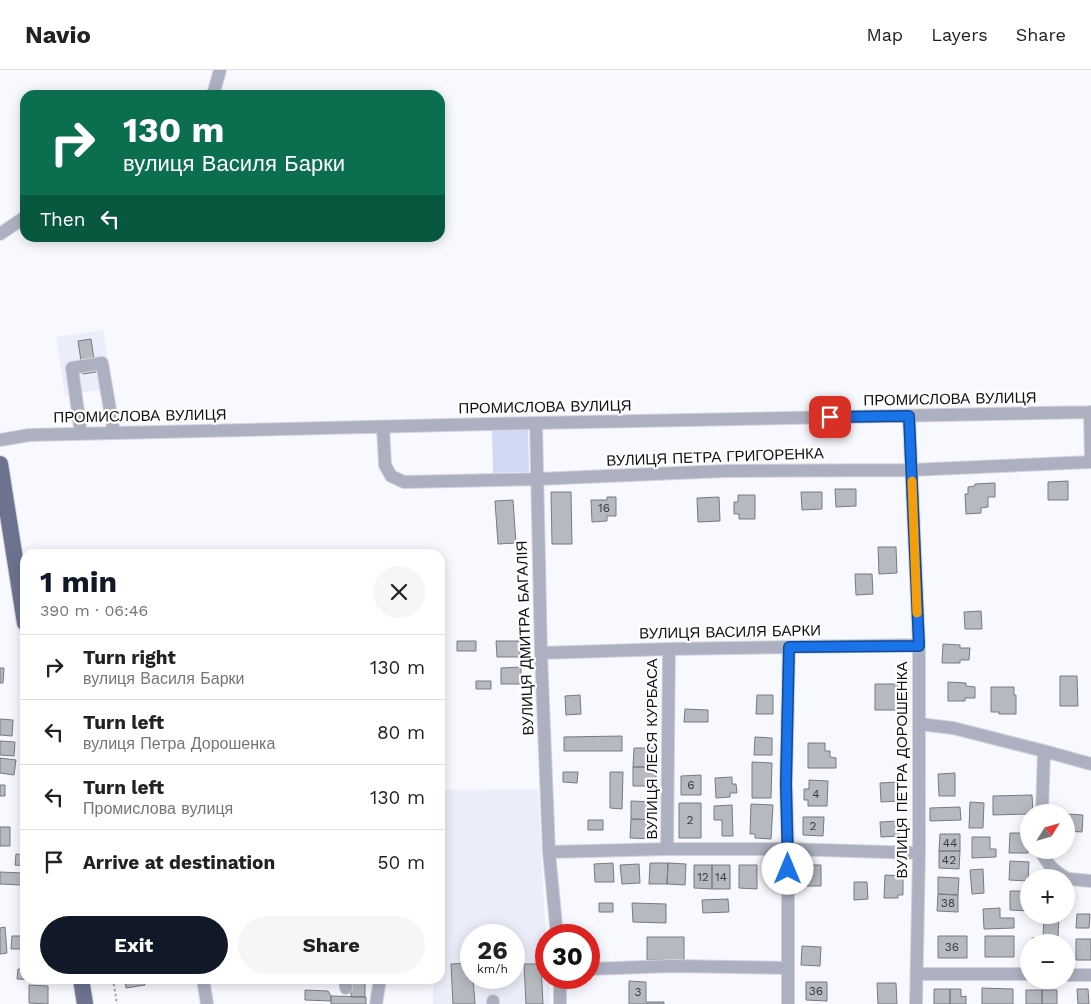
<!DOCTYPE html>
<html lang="en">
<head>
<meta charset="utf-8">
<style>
  body { margin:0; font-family:"Work Sans",sans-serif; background:#f6f6f6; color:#222; height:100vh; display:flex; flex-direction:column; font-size:19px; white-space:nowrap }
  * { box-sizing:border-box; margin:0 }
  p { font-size:16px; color:#767676 }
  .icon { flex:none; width:28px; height:28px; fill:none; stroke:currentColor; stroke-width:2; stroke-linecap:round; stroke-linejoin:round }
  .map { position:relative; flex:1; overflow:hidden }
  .panel { position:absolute; left:20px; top:479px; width:425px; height:435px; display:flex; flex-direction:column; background:#fff; border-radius:15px; box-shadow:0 2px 12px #0003 }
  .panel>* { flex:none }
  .banner { position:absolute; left:20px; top:20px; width:425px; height:152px; border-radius:15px; box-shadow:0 2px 12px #0003; background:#0b6e4f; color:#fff; overflow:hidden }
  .needle { width:32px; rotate:53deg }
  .buttons { position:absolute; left:1020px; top:734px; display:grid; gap:10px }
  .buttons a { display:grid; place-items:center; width:55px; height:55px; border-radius:50%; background:#fff; box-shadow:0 2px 12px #0003; font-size:25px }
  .speed { position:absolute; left:460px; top:854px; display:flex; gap:10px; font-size:25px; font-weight:700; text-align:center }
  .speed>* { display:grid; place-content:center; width:65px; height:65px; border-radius:50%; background:#fff; box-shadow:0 2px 12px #0003; line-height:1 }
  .speed small { font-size:12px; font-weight:400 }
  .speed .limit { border:8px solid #d22; background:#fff; color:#111 }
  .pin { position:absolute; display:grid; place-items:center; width:42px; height:42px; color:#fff; margin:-21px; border-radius:10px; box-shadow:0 2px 8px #0006 }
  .me { position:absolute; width:55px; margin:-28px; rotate:0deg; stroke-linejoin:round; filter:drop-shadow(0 0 4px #0008) }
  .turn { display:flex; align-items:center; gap:18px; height:105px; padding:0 20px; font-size:22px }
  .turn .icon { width:65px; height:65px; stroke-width:2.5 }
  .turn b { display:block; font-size:35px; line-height:42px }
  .then { display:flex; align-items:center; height:48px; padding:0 20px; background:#0003; gap:10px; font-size:19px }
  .round { display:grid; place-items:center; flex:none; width:52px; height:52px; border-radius:26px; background:#f6f6f6 }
  .summary { display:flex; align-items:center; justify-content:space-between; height:85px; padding:0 20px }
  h1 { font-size:30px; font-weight:700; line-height:38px; color:#111827 }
  .action { display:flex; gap:10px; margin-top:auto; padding:10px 20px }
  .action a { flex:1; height:58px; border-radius:30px; background:#111827; color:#fff; font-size:20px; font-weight:700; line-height:58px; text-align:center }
  .action a+a { background:#f6f6f6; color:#222 }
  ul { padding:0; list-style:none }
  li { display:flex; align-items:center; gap:15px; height:65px; padding:0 20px; border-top:1px solid #e0e0e0 }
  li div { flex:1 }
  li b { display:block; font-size:19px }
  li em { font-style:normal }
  header { display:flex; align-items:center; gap:30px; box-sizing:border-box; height:70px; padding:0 25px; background:#fff; border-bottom:1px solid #e0e0e0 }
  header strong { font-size:24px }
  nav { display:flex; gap:28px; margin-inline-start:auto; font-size:18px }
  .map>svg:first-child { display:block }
  .built { fill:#ebeefa; fill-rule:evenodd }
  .green { fill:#d2d9f4 }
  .building { fill:#b7b9c1; stroke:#787a81 }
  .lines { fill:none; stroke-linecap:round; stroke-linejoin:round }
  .minor-casing { stroke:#d3d4d9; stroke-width:14 }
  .major-casing { stroke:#d3d4d9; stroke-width:18 }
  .path { stroke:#a5a6aa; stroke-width:2; stroke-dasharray:2.5 2.5; stroke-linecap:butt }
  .minor { stroke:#acb0c0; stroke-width:12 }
  .major { stroke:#6d738f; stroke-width:16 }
  .route-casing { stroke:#114b97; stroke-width:12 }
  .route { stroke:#1a73e8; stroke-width:9 }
  .slow { stroke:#f59e0b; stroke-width:9 }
  .labels { text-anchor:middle; stroke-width:4.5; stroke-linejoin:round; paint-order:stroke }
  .number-label { font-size:12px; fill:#3a3c40 }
  .street-label { font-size:15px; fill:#111215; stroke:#fff }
</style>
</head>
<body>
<header>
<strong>Navio</strong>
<nav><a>Map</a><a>Layers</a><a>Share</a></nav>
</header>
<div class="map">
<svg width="1091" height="934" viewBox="0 0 1091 934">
  <rect width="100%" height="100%" fill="#f8f9fe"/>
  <!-- built -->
  <path class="built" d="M103,260L112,318L65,325L56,267Z
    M538,719L546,868V908H549L550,934H433V909H440V720ZM471,865H514V908H471Z"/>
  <!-- green -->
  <path class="green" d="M528,359L529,402L493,403L492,360Z"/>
  <!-- building -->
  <path class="building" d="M91,269L96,302L83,304L78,271Z
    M1068,411V430H1048V412Z
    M995,413V427H988V437L981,438V443L966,444L965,424H968V417L975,416V414Z
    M835,419H856V436L836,437Z
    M551,422H571L572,474H552Z
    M801,422H822V439L802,440Z
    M738,425H755V449H739V444H734V432H738Z
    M607,427H616V446H607V451L592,452L591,430H607Z
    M719,427L720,451L698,452L697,428Z
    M513,430L516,473L498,474L495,431Z
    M878,477H896L897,503L879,504Z
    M855,504H872L873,524L856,525Z
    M981,541L982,559H965L964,542Z
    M457,571H476V581H457Z
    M496,571H519L520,587H497Z
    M943,574L960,575V578H970L969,590H960V593H942Z
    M521,597V614H501V598Z
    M0,598H4L3,613H0Z
    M1060,606H1077L1078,636H1060Z
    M476,611H491V619H476Z
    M948,612L966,613V616L975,617V628H965V631H948Z
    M875,614H898V640H875Z
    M991,617H1014V625H1016V644H999V642H991Z
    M580,625L581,644L566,645L565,626Z
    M757,625H773V644H756Z
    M685,639L708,640V652H684Z
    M0,649L13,650L12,666L0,665Z
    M622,666V681H564V667Z
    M755,667L772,668V685H754Z
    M0,671L15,672L14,686L0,685Z
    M808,673H825V681H830V687L836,688V698H808Z
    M634,678H656V697H633Z
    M0,688L16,690L14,705L0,703Z
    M752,692L772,693L771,728H752Z
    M633,697H656V716H633Z
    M563,702H578L577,713L563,712Z
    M610,702H623L622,739L610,738Z
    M955,703V726H939L938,704Z
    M701,705V725H681V706Z
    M732,707V714H736L737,723H730V727L716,728L715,708Z
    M809,710L828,711L827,736H808V730H804V719H809Z
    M898,712L899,731L881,732L880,713Z
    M0,715H5V726H0Z
    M1032,725L1033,742H1029V744L993,745V726Z
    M631,731L656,732V750L631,749Z
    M970,732L984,733L983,758H969Z
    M679,733H701V768H679Z
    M751,734L773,735L771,769L755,768V764H750Z
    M732,735L733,766H722V750H714V736Z
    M960,737L961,750L930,751V738Z
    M1066,744L1083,745L1082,762L1066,761Z
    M803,747H824L823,766L803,765Z
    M631,749L656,750L655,769L630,768Z
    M588,750H603V760H588Z
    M898,751L899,766L881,767L880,752Z
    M0,757H10V776H0Z
    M1010,763H1028V783H1009Z
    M940,764H960V781H939Z
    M972,767H990V779H996V787L972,788Z
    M939,781H960L959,799L939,798Z
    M16,784L25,785V796L15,795Z
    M1010,791L1029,792L1028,811L1009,810Z
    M613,793L614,812H595L594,794Z
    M650,793H668L667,814H649Z
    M668,793L686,794L685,815L667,814Z
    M639,794L640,813L622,814L620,795Z
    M694,795H712V819L694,818Z
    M712,795H730V819H712Z
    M739,795H757V819L739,818Z
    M805,795H821V816H805Z
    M983,799L984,823L972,824L970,800Z
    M0,802L22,803L21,815L0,814Z
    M885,805L903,806V825H898V828H884Z
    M938,807L959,808L958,825L938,824Z
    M854,812H867L868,829L854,830Z
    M1010,821H1028V841L1010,840Z
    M938,824L958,825V842L937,841Z
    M728,829L729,842L703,843L702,830Z
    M599,833H613V842H599Z
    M632,833L666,834V853L633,852Z
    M1000,838V848H1014V858L984,859L983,839Z
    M1077,844H1090L1089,858H1076Z
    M1044,845H1059L1058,867H1043Z
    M5,857L7,883L0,884V858Z
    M12,866H25V879H11Z
    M938,866H967V888H938Z
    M985,866H1014V887H985Z
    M647,867H684V890H647Z
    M1032,868H1047V872H1032Z
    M1047,868L1063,869V872H1047Z
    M1076,869H1091V890H1076Z
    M802,876L821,877L820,896L801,895Z
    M471,893V908H473L475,934H453L451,894Z
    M524,894H541L543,934H526Z
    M18,899H25V909H41V910L17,909Z
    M125,909H144L145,915L126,918Z
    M351,909H365V927H351Z
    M629,911L646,912V932H664V934H629Z
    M806,912H827V931L806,930Z
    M877,913H896L897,934H878Z
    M29,915L48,916V934L29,933Z
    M982,918L1013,919V934H982Z
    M934,919H950V934H934Z
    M950,919H961V927L966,926V934H950Z
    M1077,919H1088L1089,934H1078Z
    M305,920L328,921L331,926V931L305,930Z
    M1026,920H1042V934H1026Z
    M1042,920H1057V934H1042Z
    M331,926L366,927V934H331Z"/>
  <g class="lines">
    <!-- minor casing -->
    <g class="minor-casing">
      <path id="minor" d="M213,25L220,0
        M0,164L25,147
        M1090,342L1091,392
        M909,346L919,575V783L916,934
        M536,353L541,583L549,782L557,865
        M383,357L385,395L391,406L404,412L538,409L724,401L911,400L1091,392
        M81,364L72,298L102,293L114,363
        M0,370L29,365L536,353L1091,342
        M541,583L669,579L919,575
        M919,654L953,658L1044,681L1091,694
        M1042,742L1044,681
        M667,779L669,579
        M1041,780V782C1048,794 1053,801 1066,808
        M549,782L667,779H788L919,783
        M1066,808L1070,809L1091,811
        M589,899L672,896L788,898
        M917,904H1029
        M1066,905H1091
        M203,909L207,934
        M345,909L346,918
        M493,931V934
        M376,934L380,909
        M560,934V908
        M788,934V779L786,714L789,577"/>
    </g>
    <!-- major casing -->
    <g class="major-casing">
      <path id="major" d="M0,394L25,553
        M81,909L85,934"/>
    </g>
    <!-- path -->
    <path class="path" d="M113,909L117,934"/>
    <!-- minor -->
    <use href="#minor" class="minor"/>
    <!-- major -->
    <use href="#major" class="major"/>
  </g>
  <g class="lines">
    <!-- route casing -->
    <g class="route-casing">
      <path id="route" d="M788,799L786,714L789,577L919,576L909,346L830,347"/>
    </g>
    <!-- route -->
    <use href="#route" class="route"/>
    <!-- slow -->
    <path class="slow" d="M912,411L917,543"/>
  </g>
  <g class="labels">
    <!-- number labels -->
    <g class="number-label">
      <text x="604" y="442">16</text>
      <text x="691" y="719">6</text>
      <text x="816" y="728">4</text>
      <text x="690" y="754">2</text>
      <text x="813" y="760">2</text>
      <text x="950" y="777">44</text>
      <text x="949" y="794">42</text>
      <text x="703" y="811">12</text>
      <text x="721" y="811">14</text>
      <text x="948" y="837">38</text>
      <text x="952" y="881">36</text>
      <text x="816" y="925">36</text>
      <text x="638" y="926">3</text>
    </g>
    <!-- street labels -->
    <g class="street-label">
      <text transform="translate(950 329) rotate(-1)" y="5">ПРОМИСЛОВА ВУЛИЦЯ</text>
      <text transform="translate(545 337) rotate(-1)" y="5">ПРОМИСЛОВА ВУЛИЦЯ</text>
      <text transform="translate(140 346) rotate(-1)" y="5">ПРОМИСЛОВА ВУЛИЦЯ</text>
      <text transform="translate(715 387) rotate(-2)" y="5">ВУЛИЦЯ ПЕТРА ГРИГОРЕНКА</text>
      <text transform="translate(730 562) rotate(-1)" y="5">ВУЛИЦЯ ВАСИЛЯ БАРКИ</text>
      <text transform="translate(525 568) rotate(-92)" y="5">ВУЛИЦЯ ДМИТРА БАГАЛІЯ</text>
      <text transform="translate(652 679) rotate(-90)" y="5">ВУЛИЦЯ ЛЕСЯ КУРБАСА</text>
      <text transform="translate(902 700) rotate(-90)" y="5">ВУЛИЦЯ ПЕТРА ДОРОШЕНКА</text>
    </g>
  </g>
</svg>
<div class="buttons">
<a><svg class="needle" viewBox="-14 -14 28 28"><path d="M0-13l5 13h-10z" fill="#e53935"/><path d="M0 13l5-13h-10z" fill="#767676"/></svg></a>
<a>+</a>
<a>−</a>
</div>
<div class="speed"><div>26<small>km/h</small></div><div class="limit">30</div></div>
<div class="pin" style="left:830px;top:347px;background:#d93025"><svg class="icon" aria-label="arrive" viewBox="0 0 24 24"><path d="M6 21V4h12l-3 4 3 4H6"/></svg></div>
<svg class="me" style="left:788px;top:799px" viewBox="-20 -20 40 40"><circle r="19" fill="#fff"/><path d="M0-13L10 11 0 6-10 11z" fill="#1a73e8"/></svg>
<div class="banner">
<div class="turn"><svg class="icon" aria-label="right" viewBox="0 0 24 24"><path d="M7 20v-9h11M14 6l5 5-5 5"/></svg><div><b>130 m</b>вулиця Василя Барки</div></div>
<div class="then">Then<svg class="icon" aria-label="left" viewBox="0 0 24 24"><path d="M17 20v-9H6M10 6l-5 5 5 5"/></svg></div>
</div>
<section class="panel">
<div class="summary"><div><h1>1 min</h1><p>390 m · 06:46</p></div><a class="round"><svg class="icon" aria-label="close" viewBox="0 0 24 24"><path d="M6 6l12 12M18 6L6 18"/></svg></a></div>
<ul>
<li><svg class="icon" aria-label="right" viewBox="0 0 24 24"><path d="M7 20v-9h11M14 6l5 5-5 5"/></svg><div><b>Turn right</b><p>вулиця Василя Барки</p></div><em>130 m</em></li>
<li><svg class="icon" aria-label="left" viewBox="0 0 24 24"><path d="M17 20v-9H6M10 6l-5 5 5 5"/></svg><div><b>Turn left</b><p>вулиця Петра Дорошенка</p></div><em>80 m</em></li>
<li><svg class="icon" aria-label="left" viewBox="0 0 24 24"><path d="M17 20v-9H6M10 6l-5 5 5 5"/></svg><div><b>Turn left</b><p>Промислова вулиця</p></div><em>130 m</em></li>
<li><svg class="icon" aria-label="arrive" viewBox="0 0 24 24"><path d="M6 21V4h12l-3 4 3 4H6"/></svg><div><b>Arrive at destination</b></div><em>50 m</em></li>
</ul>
<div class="action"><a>Exit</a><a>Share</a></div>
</section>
</div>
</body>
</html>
